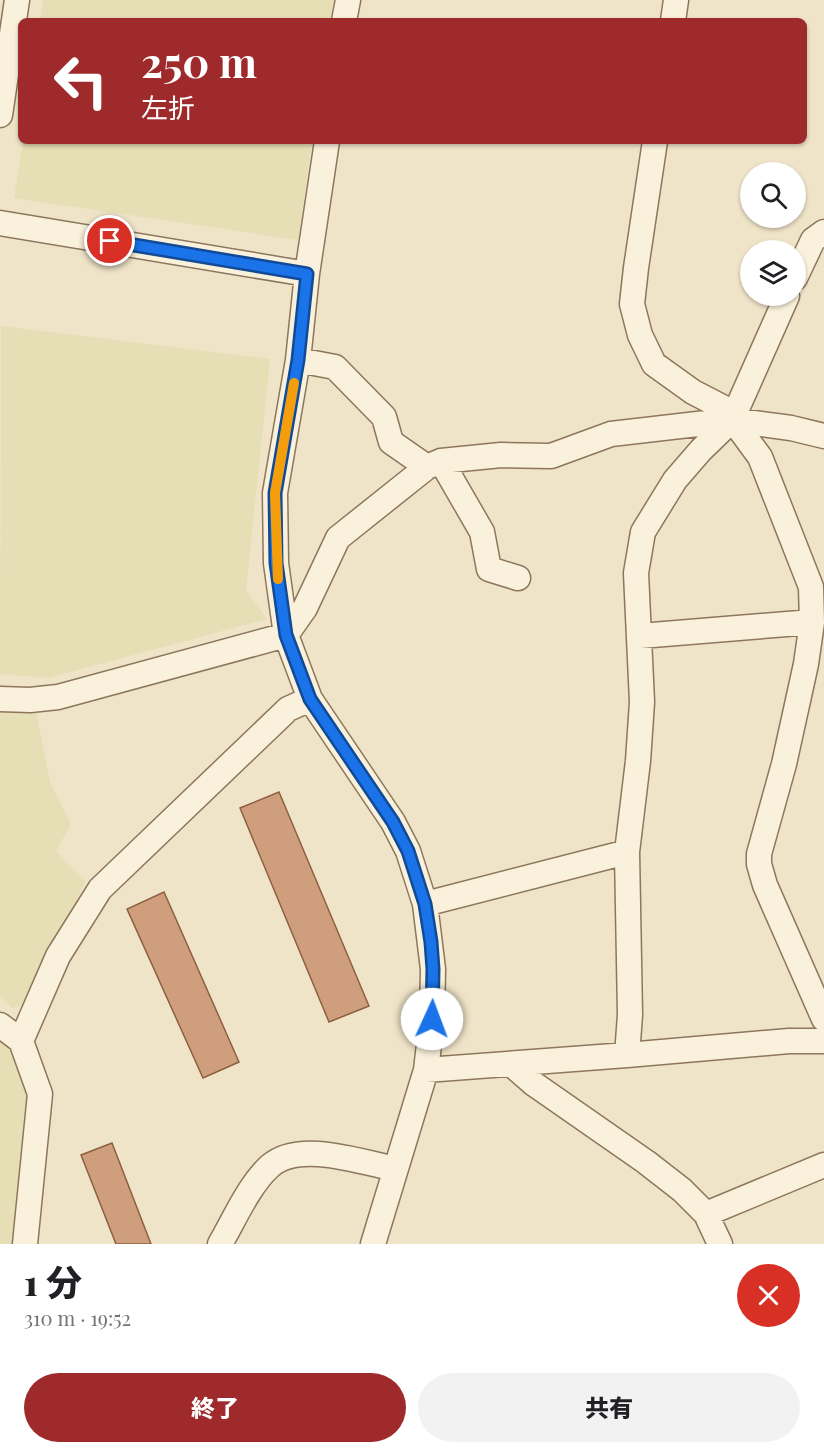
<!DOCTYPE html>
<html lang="ja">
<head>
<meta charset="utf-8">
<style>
  body { margin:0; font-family:"Playfair Display","Noto Sans JP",serif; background:#f2f2f2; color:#202124; height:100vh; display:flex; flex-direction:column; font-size:22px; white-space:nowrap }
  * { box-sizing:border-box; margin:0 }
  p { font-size:20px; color:#757577 }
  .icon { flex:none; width:33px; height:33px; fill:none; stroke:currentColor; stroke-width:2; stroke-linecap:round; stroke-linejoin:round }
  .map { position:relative; height:1244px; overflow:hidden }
  .side { display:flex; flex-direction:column; background:#fff; flex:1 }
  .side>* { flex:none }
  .hud { position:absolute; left:18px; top:18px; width:789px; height:126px; border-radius:9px; box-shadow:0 2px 4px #0004; background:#9e2a2b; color:#fff; overflow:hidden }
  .fabs { position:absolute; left:740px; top:162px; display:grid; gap:12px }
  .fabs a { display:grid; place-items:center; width:66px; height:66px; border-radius:50%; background:#fff; box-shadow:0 2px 4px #0004; font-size:30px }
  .pin { position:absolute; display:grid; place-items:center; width:51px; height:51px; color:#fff; margin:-26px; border:3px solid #fff; border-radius:50%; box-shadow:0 2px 6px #0007 }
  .me { position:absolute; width:66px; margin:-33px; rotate:2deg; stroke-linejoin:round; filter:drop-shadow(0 0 4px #0008) }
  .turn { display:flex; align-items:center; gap:21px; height:126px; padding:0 24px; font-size:27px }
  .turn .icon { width:78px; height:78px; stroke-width:2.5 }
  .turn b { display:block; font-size:42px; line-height:51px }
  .round { display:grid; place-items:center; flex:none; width:63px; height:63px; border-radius:32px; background:#f2f2f2 }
  .overview { display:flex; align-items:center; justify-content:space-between; height:102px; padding:0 24px }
  h1 { font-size:36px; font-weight:800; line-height:45px }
  .button { display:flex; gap:12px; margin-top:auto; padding:12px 24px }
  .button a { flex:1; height:69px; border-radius:36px; background:#9e2a2b; color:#fff; font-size:24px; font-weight:800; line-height:69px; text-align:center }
  .button a+a { background:#f2f2f2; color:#202124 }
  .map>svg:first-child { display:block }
  .farmland { fill:#e6deb5 }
  .building { fill:#cf9f7d; stroke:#8d5f41; stroke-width:1.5 }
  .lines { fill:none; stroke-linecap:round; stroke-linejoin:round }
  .minor-casing { stroke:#8d765c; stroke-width:27 }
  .minor { stroke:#faf1dc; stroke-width:24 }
  .route-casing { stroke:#114b97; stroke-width:15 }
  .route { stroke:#1a73e8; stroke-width:10 }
  .slow { stroke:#f59e0b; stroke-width:10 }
</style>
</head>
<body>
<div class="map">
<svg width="824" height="1244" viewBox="0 0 824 1244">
  <rect width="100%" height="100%" fill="#f0e4c8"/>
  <!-- farmland -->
  <path class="farmland" d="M43,0H333L330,21H40Z
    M23,141H312L298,240L14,198Z
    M1,326L270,359L246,591L267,619L48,678L0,674Z
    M0,704L35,706L50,782L71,824L56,851L86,881L21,1006L12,1008L0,997Z
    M0,1032L31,1071L20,1244H0Z"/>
  <!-- building -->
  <path class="building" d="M279,792L369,1006L329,1022L240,808Z
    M164,892L239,1062L203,1078L127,909Z
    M112,1143L151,1244H116L81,1155Z"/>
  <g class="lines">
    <!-- minor casing -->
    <g class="minor-casing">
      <path id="minor" d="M344,21L348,0
        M673,21L676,0
        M0,115L17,0
        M327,141L307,274L298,360L275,493L276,563L286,635L310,699L393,822L408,851L425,904L433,969L432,1019L426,1070L373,1244
        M655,141L636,268L632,304L640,335L654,364L693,392L724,408L760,457L811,587L812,622L806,664L784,764L759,854V864L765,885L824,1019
        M0,223L307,274
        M795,278L813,240L824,232
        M298,360L335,367L384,417L391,442L427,467
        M441,461L482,532L489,569L518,578
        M640,636L812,622
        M0,699L30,700L58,697L286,635L305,608L338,538L427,467L441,461L501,455L551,456L611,434L732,420L791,428L824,436
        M425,904L627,852
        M0,1025L21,1041L40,1094L25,1244
        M21,1041L58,956L100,889L288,709L310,699
        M627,1055L630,1015L627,852L638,761L642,702L636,573L643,532L675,480L701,450L732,420L787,296
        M511,1064L534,1084L646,1162L682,1190L706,1214L720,1244
        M426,1070L627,1055L789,1041H824
        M706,1214L824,1165
        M220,1244C234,1220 249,1185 270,1166C299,1140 361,1162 395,1169"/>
    </g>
    <!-- minor -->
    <use href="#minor" class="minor"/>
  </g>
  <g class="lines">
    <!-- route casing -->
    <g class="route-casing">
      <path id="route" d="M110,241L307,274L298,360L275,493L276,563L286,635L310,699L393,822L408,851L425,904L431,942L433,969L432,1019"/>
    </g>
    <!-- route -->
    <use href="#route" class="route"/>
    <!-- slow -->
    <path class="slow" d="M278,579L275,493L294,383"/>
  </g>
</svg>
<div class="fabs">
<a><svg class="icon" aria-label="search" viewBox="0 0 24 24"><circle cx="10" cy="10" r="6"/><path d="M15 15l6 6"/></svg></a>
<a><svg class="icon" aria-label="layers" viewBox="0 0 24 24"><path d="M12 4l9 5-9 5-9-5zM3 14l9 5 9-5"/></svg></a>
</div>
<div class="pin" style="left:110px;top:241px;background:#d93025"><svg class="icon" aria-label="arrive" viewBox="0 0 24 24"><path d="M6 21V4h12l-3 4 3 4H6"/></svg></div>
<svg class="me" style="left:432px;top:1019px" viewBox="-20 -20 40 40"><circle r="19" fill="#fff"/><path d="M0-13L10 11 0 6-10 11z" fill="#1a73e8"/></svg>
<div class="hud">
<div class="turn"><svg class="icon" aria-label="left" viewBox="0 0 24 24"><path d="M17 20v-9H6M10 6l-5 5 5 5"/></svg><div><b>250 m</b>左折</div></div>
</div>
</div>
<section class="side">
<div class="overview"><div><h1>1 分</h1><p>310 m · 19:52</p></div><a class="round" style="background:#d93025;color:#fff"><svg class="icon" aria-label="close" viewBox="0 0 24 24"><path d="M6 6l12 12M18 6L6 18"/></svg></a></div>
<div class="button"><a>終了</a><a>共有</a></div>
</section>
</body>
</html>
